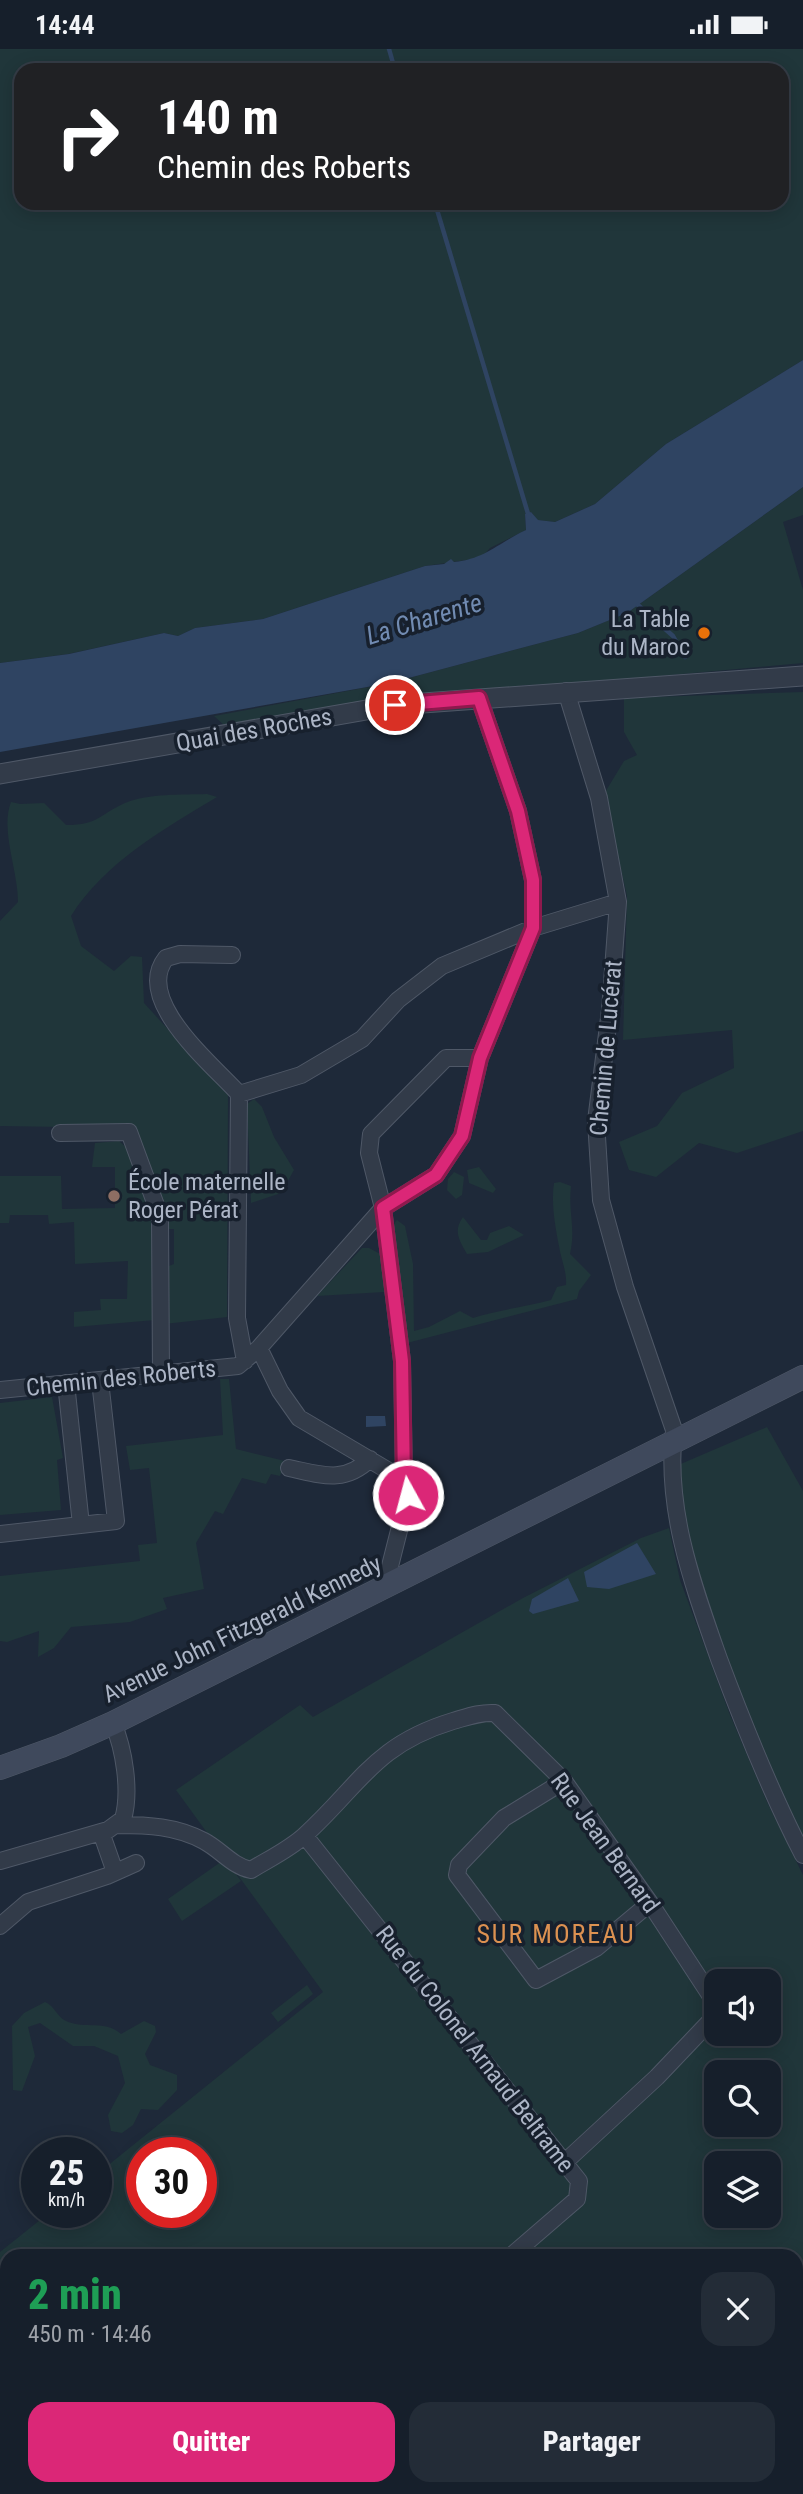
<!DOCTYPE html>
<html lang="fr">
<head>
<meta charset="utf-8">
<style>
  body { margin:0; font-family:"Roboto Condensed",sans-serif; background:#232c37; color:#f1f3f6; height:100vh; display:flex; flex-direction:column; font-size:26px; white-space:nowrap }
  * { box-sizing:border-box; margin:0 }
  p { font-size:23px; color:#9ea2a9 }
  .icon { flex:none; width:38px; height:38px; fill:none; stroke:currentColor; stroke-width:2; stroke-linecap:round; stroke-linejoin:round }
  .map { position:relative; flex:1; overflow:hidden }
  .drawer { position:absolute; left:0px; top:2200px; width:803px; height:247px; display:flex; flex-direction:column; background:#161f2b; border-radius:21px 21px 0 0; box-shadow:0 4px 18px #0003,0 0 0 2px #353d47 }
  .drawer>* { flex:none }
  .guide { position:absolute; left:14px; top:14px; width:775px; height:147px; border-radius:21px; box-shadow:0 4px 18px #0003,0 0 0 2px #353d47; background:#202124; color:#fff; overflow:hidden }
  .tools { position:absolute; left:704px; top:1920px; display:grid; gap:14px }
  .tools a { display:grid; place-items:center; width:77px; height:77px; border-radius:14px; background:#161f2b; box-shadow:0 4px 18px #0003,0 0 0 2px #353d47; font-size:35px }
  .speed { position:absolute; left:21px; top:2088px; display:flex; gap:14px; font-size:35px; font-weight:700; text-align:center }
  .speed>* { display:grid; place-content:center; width:91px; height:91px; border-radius:50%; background:#161f2b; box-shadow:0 4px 18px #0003,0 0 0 2px #353d47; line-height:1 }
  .speed small { font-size:18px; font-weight:400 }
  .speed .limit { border:10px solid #d22; background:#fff; color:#111 }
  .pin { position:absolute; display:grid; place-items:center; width:60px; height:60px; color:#fff; margin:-30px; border:4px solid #fff; border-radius:50%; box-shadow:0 2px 7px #0007 }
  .me { position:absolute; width:77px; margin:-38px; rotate:353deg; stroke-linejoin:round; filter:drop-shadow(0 0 5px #0008) }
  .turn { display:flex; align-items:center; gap:24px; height:147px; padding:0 28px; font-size:32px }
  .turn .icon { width:91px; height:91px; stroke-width:2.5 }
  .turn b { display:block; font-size:49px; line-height:60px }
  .round { display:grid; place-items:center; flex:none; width:74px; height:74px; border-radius:21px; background:#232c37 }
  .summary { display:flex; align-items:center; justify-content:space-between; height:119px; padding:0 28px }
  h1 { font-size:42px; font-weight:800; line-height:52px; color:#1e9e55 }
  .cta { display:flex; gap:14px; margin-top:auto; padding:14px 28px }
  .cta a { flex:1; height:80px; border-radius:21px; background:#db2777; color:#fff; font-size:28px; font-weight:800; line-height:80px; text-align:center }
  .cta a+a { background:#232c37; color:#f1f3f6 }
  .status { display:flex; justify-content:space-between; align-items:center; height:49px; padding:0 35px; background:#161f2b; direction:ltr }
  .status svg { height:19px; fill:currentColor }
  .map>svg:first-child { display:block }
  .green { fill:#20363a; fill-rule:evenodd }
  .water { fill:#2f4462 }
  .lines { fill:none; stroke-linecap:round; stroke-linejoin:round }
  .stream { stroke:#2f4462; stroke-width:4.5 }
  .minor-casing { stroke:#4f5867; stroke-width:18 }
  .tertiary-casing { stroke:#4f5867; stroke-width:21 }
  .secondary-casing { stroke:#4f5867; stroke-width:24 }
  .minor { stroke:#323b49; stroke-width:16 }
  .tertiary { stroke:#323b49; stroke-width:19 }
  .secondary { stroke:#3f495c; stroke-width:23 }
  .route-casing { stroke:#8e194d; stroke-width:18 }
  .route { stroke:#db2777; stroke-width:12 }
  .food-dot { fill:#e8710a; stroke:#17202d; stroke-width:2.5 }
  .education-dot { fill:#8d6e63; stroke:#17202d; stroke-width:2.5 }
  .labels { text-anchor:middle; stroke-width:7; stroke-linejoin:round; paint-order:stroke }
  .poi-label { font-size:24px; fill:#acb5c6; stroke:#17202d; text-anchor:end }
  .street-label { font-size:24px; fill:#acb5c6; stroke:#17202d }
  .water-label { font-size:26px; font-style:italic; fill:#718bb2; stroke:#17202d }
  .neighbourhood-label { font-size:26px; letter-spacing:2px; fill:#dc9151; stroke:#17202d }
</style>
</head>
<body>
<div class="status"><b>14:44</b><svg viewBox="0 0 49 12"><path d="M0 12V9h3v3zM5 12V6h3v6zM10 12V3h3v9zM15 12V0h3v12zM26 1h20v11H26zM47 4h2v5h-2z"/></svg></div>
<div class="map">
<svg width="803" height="2445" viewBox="0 0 803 2445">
  <rect width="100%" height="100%" fill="#1e2939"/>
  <!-- green -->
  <path class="green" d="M0,0H803V311L666,395L595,455L555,473L537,471L531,463L525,465L526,481L490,499L481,509L425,517L263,570L195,579L178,587L164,584L68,605L0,614ZM21,21H782V154H21Z
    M803,438V466L783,473L803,541V614L573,635L526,636L226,678L214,667L390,634L578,584L627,564Z
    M803,643V1082L737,1104L699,1094L656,1128L629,1121L619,1093L657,1077L682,1044L734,1019L732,981L623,991L627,847L604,745L624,712L637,706L624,683V649Z
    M207,745L217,748C164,780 105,813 71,867L81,897L114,922L131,907L142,908L144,954L228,1046L227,1268L164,1275L166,1218L174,1215V1180H167L130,1079L0,1077V872L18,853C18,821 0,781 11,753L20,755L44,754L66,776C99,776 98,766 125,754C150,744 181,746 207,745Z
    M254,1050L262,1058L274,1088L294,1121L281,1144L251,1154L247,1055Z
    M119,1092L128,1100L152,1168L155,1271L74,1278V1263L101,1261L100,1250H127L128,1212L75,1215L74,1173L49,1175L48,1166H10L9,1174H0V1127H61L62,1160L115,1159V1118H92L95,1094Z
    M479,1118L496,1140L493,1144L469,1134L467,1121Z
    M454,1123L464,1128L462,1146L456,1150L447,1141L448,1130Z
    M560,1133L571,1137C568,1164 576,1178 570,1205L591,1226L579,1242L577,1250L403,1295L390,1179L397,1171L405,1177L413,1215L414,1282L429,1278L460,1262L473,1269C499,1261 524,1258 551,1251L557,1238L566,1236C567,1222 561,1211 559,1197C555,1177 551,1154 554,1134Z
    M463,1168L481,1191H487L490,1184L509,1177L524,1186L488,1203L467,1205C459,1191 453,1182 463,1168Z
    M362,1199H369L384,1207V1243L317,1247Z
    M220,1330H229L236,1400L285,1412L280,1427L271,1425L266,1435L242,1429L223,1465L215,1462L196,1494L204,1540L163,1549L167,1560L130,1573L71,1578L54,1599L38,1608L39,1582L7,1593L0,1592V1527L140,1512L138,1496L157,1494L149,1419L130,1421L126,1397L223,1386Z
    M52,1348L63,1409L57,1411L61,1461L0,1466V1354Z
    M767,1378L803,1442V1794L749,1682L684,1487L676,1417Z
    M669,1479L680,1531L730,1666L767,1753L803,1826V2445H745L739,2440H796V2207H7V2311L0,2307V2203L50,2163H96V2126L323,1943L176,1741L300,1656L313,1668L523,1549L641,1489ZM716,1932H768V1984H716ZM716,2023H768V2076H716ZM142,2104H201V2163H142ZM716,2114H768V2166H716Z
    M225,1810L241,1832L182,1872L168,1850Z
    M307,1936L313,1945L278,1973L271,1964Z
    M45,1953C55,1957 56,1967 66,1972C86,1981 104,1970 121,1985L144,1972L155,1977L156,1983L145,2005L150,2016L177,2026V2041L158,2061L141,2060L133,2076L122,2084L111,2082L108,2066L125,2034L118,2007L94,1997H73L40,1974L28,1978L35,2007L22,2042L13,2041L12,1977L24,1964Z
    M243,2440H405L401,2445H252Z
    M535,2440H717L712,2445H533Z"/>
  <!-- water -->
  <path class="water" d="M803,311V438L627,564L578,584L390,634L0,703V614L69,605L164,584L178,587L195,579L263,570L425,517L444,515L451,510L454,513C485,510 498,494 526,481L525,465L531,463L538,471L555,473L595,455L666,395Z
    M366,1367H385L386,1377L366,1378Z
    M637,1494L656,1525L609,1540L587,1538L584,1523Z
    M568,1529L579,1552L533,1565L529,1562L532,1550Z"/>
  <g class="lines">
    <!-- stream -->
    <path class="stream" d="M389,0L395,21
      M435,154L529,468
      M638,556L673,587L685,608"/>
    <!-- minor casing -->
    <g class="minor-casing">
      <path id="minor" d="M566,642L599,749L618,853L610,961L596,1072L601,1151L625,1238L674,1381C665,1461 693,1536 719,1610C744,1677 770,1742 803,1806
        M232,906L180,905L166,909C133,951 212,1015 239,1045L237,1269L245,1312
        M239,1045L301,1026L362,990L398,951L442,917L533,879L618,853
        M60,1084L129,1083L160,1167L161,1325
        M259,1299L280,1342L299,1369L404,1431
        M66,1334L81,1476
        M0,1341L238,1317L259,1299L383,1159L369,1104L371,1085L446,1009H480
        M289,1419C322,1426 344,1435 370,1410
        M0,1485L116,1472L100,1332
        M392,1534L388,1525L408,1446L404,1431L402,1312L383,1159L436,1126L462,1087L480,1009L533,879V831L518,762L479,649
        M564,1732L504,1769L459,1816L457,1826L536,1931L596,1899L650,1854
        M117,1776C148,1776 176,1777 204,1792C221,1801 232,1817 251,1821C269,1810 290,1800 305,1786C360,1736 374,1696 453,1672C467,1668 480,1663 495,1664L564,1732L650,1854L716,1955
        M101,1783L115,1823
        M305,1787L579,2132L577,2150L511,2207
        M0,1812L108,1781L123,1770C131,1742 124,1700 113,1674
        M0,1877L28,1853L107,1827L136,1814
        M566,2112L657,2028L716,1966
        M135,2440L137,2445
        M300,2445L307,2440"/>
    </g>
    <!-- tertiary casing -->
    <g class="tertiary-casing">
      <path id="tertiary" d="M0,725L395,656L803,627
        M0,2307L7,2311
        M230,2440L238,2445"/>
    </g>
    <!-- secondary casing -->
    <g class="secondary-casing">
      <path id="secondary" d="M0,1719L61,1697L113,1674L803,1328"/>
    </g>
    <!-- minor -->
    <use href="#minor" class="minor"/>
    <!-- tertiary -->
    <use href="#tertiary" class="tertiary"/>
    <!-- secondary -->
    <use href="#secondary" class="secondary"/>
  </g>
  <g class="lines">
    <!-- route casing -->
    <g class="route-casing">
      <path id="route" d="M395,656L479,649L518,762L533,831V879L480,1009L462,1087L436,1126L383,1159L402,1312L404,1431L408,1446"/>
    </g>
    <!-- route -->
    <use href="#route" class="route"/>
  </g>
  <!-- markers -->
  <circle class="food-dot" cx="704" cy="584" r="7"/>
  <circle class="education-dot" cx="114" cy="1147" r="7"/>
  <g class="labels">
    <!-- poi labels -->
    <g class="poi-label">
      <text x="690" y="578">La Table<tspan x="690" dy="28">du Maroc</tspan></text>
      <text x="128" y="1141" text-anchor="start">École maternelle<tspan x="128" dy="28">Roger Pérat</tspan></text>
    </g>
    <!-- street labels -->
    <g class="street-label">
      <text transform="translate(254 681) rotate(-10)" y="8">Quai des Roches</text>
      <text transform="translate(606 999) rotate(-85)" y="8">Chemin de Lucérat</text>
      <text transform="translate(121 1329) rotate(-6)" y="8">Chemin des Roberts</text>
      <text transform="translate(242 1580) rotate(-26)" y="8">Avenue John Fitzgerald Kennedy</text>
      <text transform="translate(605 1794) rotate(54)" y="8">Rue Jean Bernard</text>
      <text transform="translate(475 2000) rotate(52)" y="8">Rue du Colonel Arnaud Beltrame</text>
    </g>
    <!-- water labels -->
    <g class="water-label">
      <text transform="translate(424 570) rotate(-17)" y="9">La Charente</text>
    </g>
    <!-- neighbourhood labels -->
    <g class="neighbourhood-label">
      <text x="556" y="1894">SUR MOREAU</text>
    </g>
  </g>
</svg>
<div class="tools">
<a><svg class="icon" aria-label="sound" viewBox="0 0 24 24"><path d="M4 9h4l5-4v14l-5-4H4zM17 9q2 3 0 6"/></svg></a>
<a><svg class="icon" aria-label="search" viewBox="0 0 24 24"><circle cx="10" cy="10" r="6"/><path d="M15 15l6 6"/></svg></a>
<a><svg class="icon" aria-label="layers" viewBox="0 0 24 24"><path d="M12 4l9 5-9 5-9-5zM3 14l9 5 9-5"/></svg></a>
</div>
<div class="speed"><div>25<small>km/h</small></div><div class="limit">30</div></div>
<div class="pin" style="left:395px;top:656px;background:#d93025"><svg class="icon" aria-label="arrive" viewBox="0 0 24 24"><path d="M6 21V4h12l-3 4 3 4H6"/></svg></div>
<svg class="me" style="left:408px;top:1446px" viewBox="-20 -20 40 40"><circle r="17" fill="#db2777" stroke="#fff" stroke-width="3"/><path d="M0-11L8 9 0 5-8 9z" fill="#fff"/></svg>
<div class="guide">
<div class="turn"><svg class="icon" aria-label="right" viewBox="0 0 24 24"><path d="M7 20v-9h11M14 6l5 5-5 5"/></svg><div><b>140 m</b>Chemin des Roberts</div></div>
</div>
<section class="drawer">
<div class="summary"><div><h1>2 min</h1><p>450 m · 14:46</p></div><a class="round"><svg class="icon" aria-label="close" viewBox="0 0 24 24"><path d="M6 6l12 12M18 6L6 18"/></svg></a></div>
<div class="cta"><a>Quitter</a><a>Partager</a></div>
</section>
</div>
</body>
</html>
